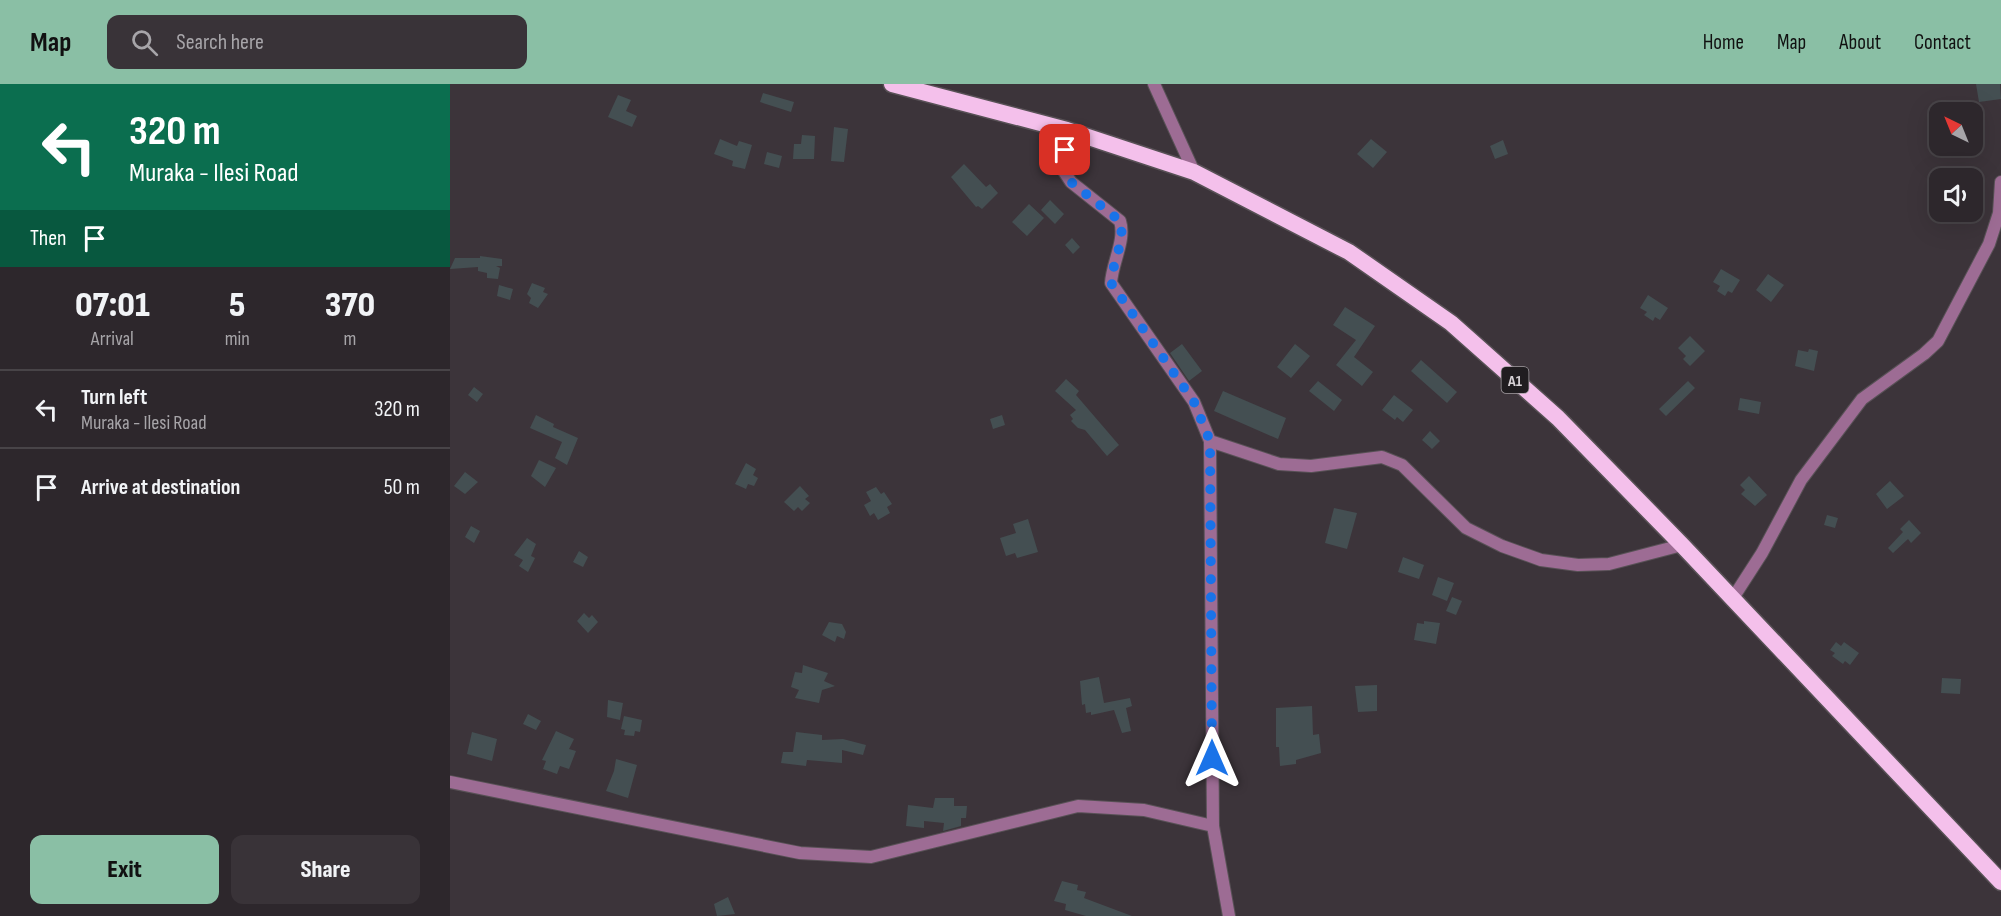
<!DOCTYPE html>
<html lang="en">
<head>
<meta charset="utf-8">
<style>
  body { margin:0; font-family:"Sofia Sans Condensed",sans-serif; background:#393338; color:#f1f3f6; height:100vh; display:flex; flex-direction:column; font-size:22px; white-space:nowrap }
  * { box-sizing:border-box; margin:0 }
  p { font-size:20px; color:#a7a5a9 }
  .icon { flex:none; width:33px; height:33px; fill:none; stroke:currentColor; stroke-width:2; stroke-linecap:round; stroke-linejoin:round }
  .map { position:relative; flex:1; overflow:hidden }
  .side { display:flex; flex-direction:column; background:#2d272c; width:450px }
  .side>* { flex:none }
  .guide { background:#0b6e4f; color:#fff; overflow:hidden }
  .needle { width:39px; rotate:317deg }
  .tools { position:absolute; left:1479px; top:18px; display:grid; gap:12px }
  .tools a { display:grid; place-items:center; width:54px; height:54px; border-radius:12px; background:#2d272c; box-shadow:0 6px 24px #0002,0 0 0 2px #484448; font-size:30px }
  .pin { position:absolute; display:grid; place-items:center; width:51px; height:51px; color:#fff; margin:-26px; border-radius:12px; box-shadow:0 3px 9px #0006 }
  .me { position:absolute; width:66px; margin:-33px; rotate:0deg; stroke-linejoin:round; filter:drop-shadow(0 0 4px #0008) }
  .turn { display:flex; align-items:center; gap:21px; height:126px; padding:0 30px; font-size:27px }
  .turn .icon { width:78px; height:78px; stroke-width:2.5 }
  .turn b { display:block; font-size:42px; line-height:51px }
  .then { display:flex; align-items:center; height:57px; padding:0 30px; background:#0003; gap:12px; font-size:22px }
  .eta { display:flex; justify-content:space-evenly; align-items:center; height:102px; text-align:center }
  .eta b { font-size:36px; font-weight:800; line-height:42px }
  .primary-button { display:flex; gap:12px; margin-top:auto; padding:12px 30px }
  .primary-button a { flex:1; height:69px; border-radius:12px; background:#8abfa5; color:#111; font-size:24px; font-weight:800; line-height:69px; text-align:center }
  .primary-button a+a { background:#393338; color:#f1f3f6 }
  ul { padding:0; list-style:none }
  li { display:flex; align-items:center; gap:18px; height:78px; padding:0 30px; border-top:2px solid #484448 }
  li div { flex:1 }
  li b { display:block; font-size:22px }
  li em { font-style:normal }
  header { display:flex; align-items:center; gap:36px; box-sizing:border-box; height:84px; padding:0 30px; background:#8abfa5; color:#111 }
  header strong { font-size:28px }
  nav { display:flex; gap:33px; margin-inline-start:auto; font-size:21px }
  .search { width:420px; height:54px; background:#393338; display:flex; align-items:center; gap:15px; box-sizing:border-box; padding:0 21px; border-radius:12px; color:#a7a5a9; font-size:22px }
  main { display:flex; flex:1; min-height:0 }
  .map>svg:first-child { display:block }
  .building { fill:#444f52 }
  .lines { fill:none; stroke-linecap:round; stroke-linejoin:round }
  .minor-casing { stroke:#585156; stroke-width:14 }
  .trunk-casing { stroke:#585156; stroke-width:19 }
  .minor { stroke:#9d6c94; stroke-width:12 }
  .trunk { stroke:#f4c0eb; stroke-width:16 }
  .route { stroke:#1a73e8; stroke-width:10; stroke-dasharray:0 18 }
  .labels { text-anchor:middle; stroke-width:6; stroke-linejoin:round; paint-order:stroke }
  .shield { fill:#201d20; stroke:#a19ca0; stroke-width:1.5 }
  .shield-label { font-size:16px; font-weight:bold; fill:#d8d3d7 }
</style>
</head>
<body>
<header>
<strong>Map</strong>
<div class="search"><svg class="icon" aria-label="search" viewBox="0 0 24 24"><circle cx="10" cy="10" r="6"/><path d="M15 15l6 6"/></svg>Search here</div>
<nav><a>Home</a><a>Map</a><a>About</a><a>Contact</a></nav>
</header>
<main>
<section class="side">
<div class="guide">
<div class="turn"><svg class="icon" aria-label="left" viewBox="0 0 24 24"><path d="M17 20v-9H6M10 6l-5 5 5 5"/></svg><div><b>320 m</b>Muraka - Ilesi Road</div></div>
<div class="then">Then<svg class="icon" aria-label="arrive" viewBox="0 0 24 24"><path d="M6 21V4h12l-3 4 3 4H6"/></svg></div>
</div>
<div class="eta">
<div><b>07:01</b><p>Arrival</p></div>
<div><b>5</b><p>min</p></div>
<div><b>370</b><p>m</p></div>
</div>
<ul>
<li><svg class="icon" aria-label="left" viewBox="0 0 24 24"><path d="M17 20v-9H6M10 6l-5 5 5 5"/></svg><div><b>Turn left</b><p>Muraka - Ilesi Road</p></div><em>320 m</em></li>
<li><svg class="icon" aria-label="arrive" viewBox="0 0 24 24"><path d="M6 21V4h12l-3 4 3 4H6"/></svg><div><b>Arrive at destination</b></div><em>50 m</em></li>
</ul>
<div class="primary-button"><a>Exit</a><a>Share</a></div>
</section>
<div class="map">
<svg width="1551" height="832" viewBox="0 0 1551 832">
  <rect width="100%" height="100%" fill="#3c343a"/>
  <!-- building -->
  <path class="building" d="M1526,0H1550L1551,15L1529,18Z
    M313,9L344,18L341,28L310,18Z
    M168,11L181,16L176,27L187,32L182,43L158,33Z
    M384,43L398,45L394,78L381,77Z
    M352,51L365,52L364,75H343L344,60H351Z
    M270,55L287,62L289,57L302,61L295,85L282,82L283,77L264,70Z
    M921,55L937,68L923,84L907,70Z
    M1053,56L1058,70L1045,75L1040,62Z
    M317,68L332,72L329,84L314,80Z
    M514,80L536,103L540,100L548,109L532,125L528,122L526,123L501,93Z
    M600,116L614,130L605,140L591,126Z
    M579,120L594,134L577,152L562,138Z
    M622,154L630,163L623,170L615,161Z
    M30,172L52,175V182H46L50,184L48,195L37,194V189L28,187V183L0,185L5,174H30Z
    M1271,185L1290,196L1282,209L1278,207L1275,212L1267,207L1270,202L1263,198Z
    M1318,190L1334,201L1321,218L1306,206Z
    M82,199L95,204L93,208L98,210L88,224L79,219L81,214L77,210Z
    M49,201L63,205L60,216L47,212Z
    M1198,211L1218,224L1210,236L1205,233L1203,237L1194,231L1197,228L1190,224Z
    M895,223L925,242L904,273L923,288L912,302L886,281L906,256L883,241Z
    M1240,252L1255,267L1240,282L1233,275L1236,272L1228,264Z
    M732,260L752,287L739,297L720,269Z
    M845,260L860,272L841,294L827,283Z
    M1359,265L1368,267L1364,287L1345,282L1348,266L1358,268Z
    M971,276L1007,308L997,319L961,287Z
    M616,295L629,307L626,311L669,361L657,372L635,346L628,344L621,337L623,335L620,331L626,326L605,307Z
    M868,297L892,316L884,327L859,307Z
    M1238,297L1245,304L1216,332L1209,325Z
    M24,303L33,310L27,318L18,311Z
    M773,307L836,334L828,355L764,327Z
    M944,311L963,326L953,338L947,333L945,336L932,326Z
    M1290,314L1311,318L1309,330L1288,326Z
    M86,331L104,340L103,343L128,354L117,381L105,374L112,358L80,344Z
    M552,331L555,341L543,345L540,335Z
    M980,347L990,357L982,365L972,356Z
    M89,376L106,384L95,403L81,392Z
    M296,379L306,385L303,391L308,394L304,402L298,400L296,405L285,400Z
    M15,388L28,398L15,410L4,402Z
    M1299,392L1317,411L1305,422L1291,410L1295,406L1290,401Z
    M1440,397L1454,412L1437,425L1426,410Z
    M350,402L359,412L355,415L360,419L352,427L348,423L344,427L334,418Z
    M426,403L431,410L434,408L442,420L437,423L440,429L428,436L424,429L420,432L414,421L421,417L416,408Z
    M884,424L907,429L897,465L875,459Z
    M1377,431L1388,434L1385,444L1374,441Z
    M578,435L588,468L567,474L565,469L556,472L550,454L566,449L563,440Z
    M1459,436L1471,449L1461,459L1458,455L1443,469L1438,464L1453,448L1450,445Z
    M21,442L30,447L24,459L15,453Z
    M77,454L86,460L81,472L85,474L78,488L69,482L73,476L64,471Z
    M129,467L138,473L133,483L123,478Z
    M953,473L974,481L969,495L948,488Z
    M988,493L1004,499L997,517L982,511Z
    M1002,513L1012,517L1006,531L996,527Z
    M134,529L139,534L142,531L148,538L138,549L127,537Z
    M974,537L990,539L986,560L964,556L967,539L974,540Z
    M379,538L392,540L396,548L394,555L387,552L385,558L372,551Z
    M1386,558L1391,562L1394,558L1409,569L1400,581L1395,577L1393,580L1382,572L1385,569L1380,566Z
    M353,581L378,589L374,597L385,602L372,606L369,619L345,614L349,606L341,603L345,588L352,589Z
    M649,593L654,619L680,614L682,622L676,624L681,647L672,649L664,626L641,631V628L636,629L635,620L632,621L630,597Z
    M1492,594L1511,595L1510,610L1491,609Z
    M927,601V627L908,628L905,602Z
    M158,616L173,619L170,636L157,633Z
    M862,622L863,651L869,650L871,669L846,676V680L830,682L829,663H826V624Z
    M78,630L91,637L86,646L73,640Z
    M174,632L192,636L190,648L185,647L184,652L174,651L175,646L171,645Z
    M106,647L124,655L119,665L126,667L119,685L110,682L107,690L93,685L96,677L92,676Z
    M22,648L47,655L42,677L17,670Z
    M346,648L372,651V656L393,655L416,661L413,671L392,666V679L357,676L356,682L331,679L333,668H343Z
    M166,675L187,681L178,714L156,707L164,687Z
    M485,714H504V722H517L516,734H511V742L493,747L494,739L474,737V744L456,742L458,721L483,724Z
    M612,797L628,801L627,806L636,808L634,814L682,832H636L615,826L616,820L604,817Z
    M278,813L285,830L267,832L264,820Z"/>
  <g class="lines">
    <!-- minor casing -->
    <g class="minor-casing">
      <path id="minor" d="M704,0L744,88
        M617,46L613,86L621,98L670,137C676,156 662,179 661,199L744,318L760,357L763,742L779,832
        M760,357L829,380L861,382L932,373L952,381L1016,444L1052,462L1091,476L1128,481L1159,480L1232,461
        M1283,514L1312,469L1351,396L1412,315L1474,270L1488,257L1539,160L1549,129L1551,98
        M0,698L350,769L421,773L628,722L694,726L763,742"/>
    </g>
    <!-- trunk casing -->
    <g class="trunk-casing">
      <path id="trunk" d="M442,0L617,46L744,88L899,168L1001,239L1108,334L1232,461L1551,798"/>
    </g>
    <!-- minor -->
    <use href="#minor" class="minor"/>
    <!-- trunk -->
    <use href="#trunk" class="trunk"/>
  </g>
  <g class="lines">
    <!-- route -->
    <path class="route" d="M615,66L613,86L621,98L670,137C676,156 662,179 661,199L744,318L760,357L762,674"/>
  </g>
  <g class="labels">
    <!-- shield labels -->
    <rect class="shield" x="1051.5" y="283" width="27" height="26" rx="4.5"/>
    <g class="shield-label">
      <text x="1065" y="302">A1</text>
    </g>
  </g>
</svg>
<div class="tools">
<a><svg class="needle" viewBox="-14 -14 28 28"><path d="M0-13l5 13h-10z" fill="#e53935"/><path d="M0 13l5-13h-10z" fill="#a7a5a9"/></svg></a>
<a><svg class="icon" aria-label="sound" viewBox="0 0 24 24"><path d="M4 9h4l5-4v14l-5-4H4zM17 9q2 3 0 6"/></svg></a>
</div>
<div class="pin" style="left:615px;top:66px;background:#d93025"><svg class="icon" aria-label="arrive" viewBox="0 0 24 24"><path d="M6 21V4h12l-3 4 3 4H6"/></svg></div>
<svg class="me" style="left:762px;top:674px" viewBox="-20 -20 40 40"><path d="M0-17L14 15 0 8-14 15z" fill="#1a73e8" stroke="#fff" stroke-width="4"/></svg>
</div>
</main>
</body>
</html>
